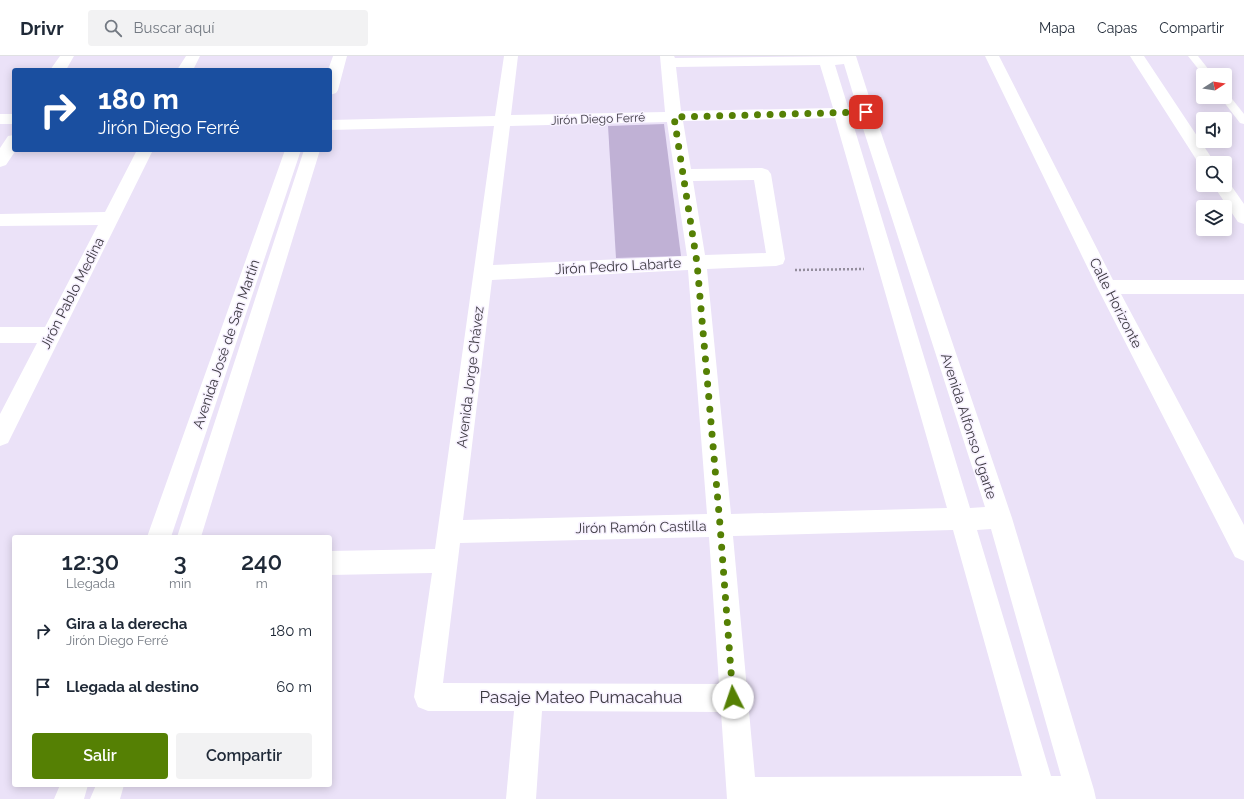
<!DOCTYPE html>
<html lang="es">
<head>
<meta charset="utf-8">
<style>
  body { margin:0; font-family:Raleway,sans-serif; background:#f2f2f3; color:#1f2937; height:100vh; display:flex; flex-direction:column; font-size:15px; white-space:nowrap }
  * { box-sizing:border-box; margin:0 }
  p { font-size:13px; color:#747a83 }
  .icon { flex:none; width:22px; height:22px; fill:none; stroke:currentColor; stroke-width:2; stroke-linecap:round; stroke-linejoin:round }
  .map { position:relative; flex:1; overflow:hidden }
  .details { position:absolute; left:12px; top:479px; width:320px; height:252px; display:flex; flex-direction:column; background:#fff; border-radius:4px; box-shadow:0 2px 10px #0003 }
  .details>* { flex:none }
  .top-card { position:absolute; left:12px; top:12px; width:320px; height:84px; border-radius:4px; box-shadow:0 2px 10px #0003; background:#1a4fa0; color:#fff; overflow:hidden }
  .needle { width:26px; rotate:78deg }
  .buttons { position:absolute; left:1196px; top:12px; display:grid; gap:8px }
  .buttons a { display:grid; place-items:center; width:36px; height:36px; border-radius:4px; background:#fff; box-shadow:0 2px 10px #0003; font-size:20px }
  .pin { position:absolute; display:grid; place-items:center; width:34px; height:34px; color:#fff; margin:-17px; border-radius:8px; box-shadow:0 2px 6px #0006 }
  .me { position:absolute; width:44px; margin:-22px; rotate:356deg; stroke-linejoin:round; filter:drop-shadow(0 0 3px #0008) }
  .turn { display:flex; align-items:center; gap:14px; height:84px; padding:0 20px; font-size:18px }
  .turn .icon { width:52px; height:52px; stroke-width:2.5 }
  .turn b { display:block; font-size:28px; line-height:34px }
  .eta { display:flex; justify-content:space-evenly; align-items:center; height:68px; text-align:center }
  .eta b { font-size:24px; font-weight:600; line-height:28px }
  .cta { display:flex; gap:8px; margin-top:auto; padding:8px 20px }
  .cta a { flex:1; height:46px; border-radius:4px; background:#558004; color:#fff; font-size:16px; font-weight:600; line-height:46px; text-align:center }
  .cta a+a { background:#f2f2f3; color:#1f2937 }
  ul { padding:0; list-style:none }
  li { display:flex; align-items:center; gap:12px; height:56px; padding:0 20px }
  li div { flex:1 }
  li b { display:block; font-size:15px }
  li em { font-style:normal }
  header { display:flex; align-items:center; gap:24px; box-sizing:border-box; height:56px; padding:0 20px; background:#fff; border-bottom:1px solid #e0e1e3 }
  header strong { font-size:19px }
  nav { display:flex; gap:22px; margin-inline-start:auto; font-size:14px }
  .search { width:280px; height:36px; background:#f2f2f3; display:flex; align-items:center; gap:10px; box-sizing:border-box; padding:0 14px; border-radius:4px; color:#747a83; font-size:15px }
  .map>svg:first-child { display:block }
  .green { fill:#c0b1d5 }
  .lines { fill:none; stroke-linecap:round; stroke-linejoin:round }
  .path { stroke:#938d9c; stroke-width:2.5; stroke-dasharray:2 2; stroke-linecap:butt }
  .lane { fill:#fff; fill-rule:evenodd }
  .street { fill:#fff; fill-rule:evenodd }
  .route { stroke:#558004; stroke-width:7; stroke-dasharray:0 12.6 }
  .labels { text-anchor:middle; stroke-width:3; stroke-linejoin:round; paint-order:stroke }
  .far-street-label { font-size:12px; fill:#3c3941; stroke:#f7f1ff }
  .street-label { font-size:14px; fill:#3c3941; stroke:#f7f1ff }
  .near-street-label { font-size:17px; fill:#3c3941; stroke:#f7f1ff }
</style>
</head>
<body>
<header>
<strong>Drivr</strong>
<div class="search"><svg class="icon" aria-label="search" viewBox="0 0 24 24"><circle cx="10" cy="10" r="6"/><path d="M15 15l6 6"/></svg>Buscar aquí</div>
<nav><a>Mapa</a><a>Capas</a><a>Compartir</a></nav>
</header>
<div class="map">
<svg width="1244" height="743" viewBox="0 0 1244 743">
  <rect width="100%" height="100%" fill="#ebe2f8"/>
  <!-- green -->
  <path class="green" d="M664,68L681,200L616,202L608,70Z"/>
  <g class="lines">
    <!-- path -->
    <path class="path" d="M795,214L864,213"/>
    <!-- lane -->
    <path class="lane" d="M1188,0H1198L1213,19H1203Z
      M1225,38L1229,39L1244,58V68L1240,67L1220,41H1225Z"/>
    <!-- street -->
    <path class="street" d="M60,0H74L66,14H50Z
      M186,0H200L193,14H177Z
      M333,0H347L338,34L336,37L330,39V14H328Z
      M504,0H518L511,59L665,56L660,0H674L675,2L856,0L874,56L1012,462L1094,734L1096,743H727L721,656L542,655L536,743H506L514,655H428L418,651L414,641L432,517L330,519V495L435,493L494,70L330,74V64L495,60ZM844,8L857,51H848L835,9ZM820,9L833,52L681,55L676,11ZM859,60L985,451L970,452L851,61ZM835,62L947,452L731,458L707,213L776,210L783,208L785,203L771,118L768,114L762,112L691,113L683,65ZM667,66L687,200L493,209L510,70ZM754,124L766,197L705,199L693,125ZM688,214L707,458L463,464L492,224ZM991,473L1061,720H1051L977,474ZM953,474L1022,720L755,721L733,480ZM709,481L719,628L443,627L460,487Z
      M985,0H999L1113,224H1244V238H1121L1244,469V505L1235,501L1097,231Z
      M1130,0H1144L1215,107H1203V112L1201,111Z
      M0,58H14V68H0Z
      M14,79V94H16L6,109L0,111V92L8,80Z
      M137,94H153L8,387L0,390V358L37,287H0V271H45L98,169L0,170V158L105,156Z
      M285,94H301L171,481H147Z
      M304,94H320L201,481H177Z
      M1225,124L1228,125L1244,148V168L1238,166L1213,129H1225Z
      M60,729H88L84,743H54Z
      M96,729H124L120,743H90Z"/>
  </g>
  <g class="lines">
    <!-- route -->
    <path class="route" d="M733,642L720,469L697,207L674,61L866,56"/>
  </g>
  <g class="labels">
    <!-- far-street labels -->
    <g class="far-street-label">
      <text transform="translate(598 63) rotate(-2)" y="4">Jirón Diego Ferré</text>
    </g>
    <!-- street labels -->
    <g class="street-label">
      <text transform="translate(618 210) rotate(-3)" y="5">Jirón Pedro Labarte</text>
      <text transform="translate(72 237) rotate(-63)" y="5">Jirón Pablo Medina</text>
      <text transform="translate(1116 247) rotate(63)" y="5">Calle Horizonte</text>
      <text transform="translate(226 288) rotate(-71)" y="5">Avenida José de San Martín</text>
      <text transform="translate(470 321) rotate(-83)" y="5">Avenida Jorge Chávez</text>
      <text transform="translate(969 370) rotate(72)" y="5">Avenida Alfonso Ugarte</text>
      <text transform="translate(641 471) rotate(-1)" y="5">Jirón Ramón Castilla</text>
    </g>
    <!-- near-street labels -->
    <g class="near-street-label">
      <text x="581" y="647">Pasaje Mateo Pumacahua</text>
    </g>
  </g>
</svg>
<div class="buttons">
<a><svg class="needle" viewBox="-14 -14 28 28"><path d="M0-13l5 13h-10z" fill="#e53935"/><path d="M0 13l5-13h-10z" fill="#747a83"/></svg></a>
<a><svg class="icon" aria-label="sound" viewBox="0 0 24 24"><path d="M4 9h4l5-4v14l-5-4H4zM17 9q2 3 0 6"/></svg></a>
<a><svg class="icon" aria-label="search" viewBox="0 0 24 24"><circle cx="10" cy="10" r="6"/><path d="M15 15l6 6"/></svg></a>
<a><svg class="icon" aria-label="layers" viewBox="0 0 24 24"><path d="M12 4l9 5-9 5-9-5zM3 14l9 5 9-5"/></svg></a>
</div>
<div class="pin" style="left:866px;top:56px;background:#d93025"><svg class="icon" aria-label="arrive" viewBox="0 0 24 24"><path d="M6 21V4h12l-3 4 3 4H6"/></svg></div>
<svg class="me" style="left:733px;top:642px" viewBox="-20 -20 40 40"><circle r="19" fill="#fff"/><path d="M0-13L10 11 0 6-10 11z" fill="#558004"/></svg>
<div class="top-card">
<div class="turn"><svg class="icon" aria-label="right" viewBox="0 0 24 24"><path d="M7 20v-9h11M14 6l5 5-5 5"/></svg><div><b>180 m</b>Jirón Diego Ferré</div></div>
</div>
<section class="details">
<div class="eta">
<div><b>12:30</b><p>Llegada</p></div>
<div><b>3</b><p>min</p></div>
<div><b>240</b><p>m</p></div>
</div>
<ul>
<li><svg class="icon" aria-label="right" viewBox="0 0 24 24"><path d="M7 20v-9h11M14 6l5 5-5 5"/></svg><div><b>Gira a la derecha</b><p>Jirón Diego Ferré</p></div><em>180 m</em></li>
<li><svg class="icon" aria-label="arrive" viewBox="0 0 24 24"><path d="M6 21V4h12l-3 4 3 4H6"/></svg><div><b>Llegada al destino</b></div><em>60 m</em></li>
</ul>
<div class="cta"><a>Salir</a><a>Compartir</a></div>
</section>
</div>
</body>
</html>
